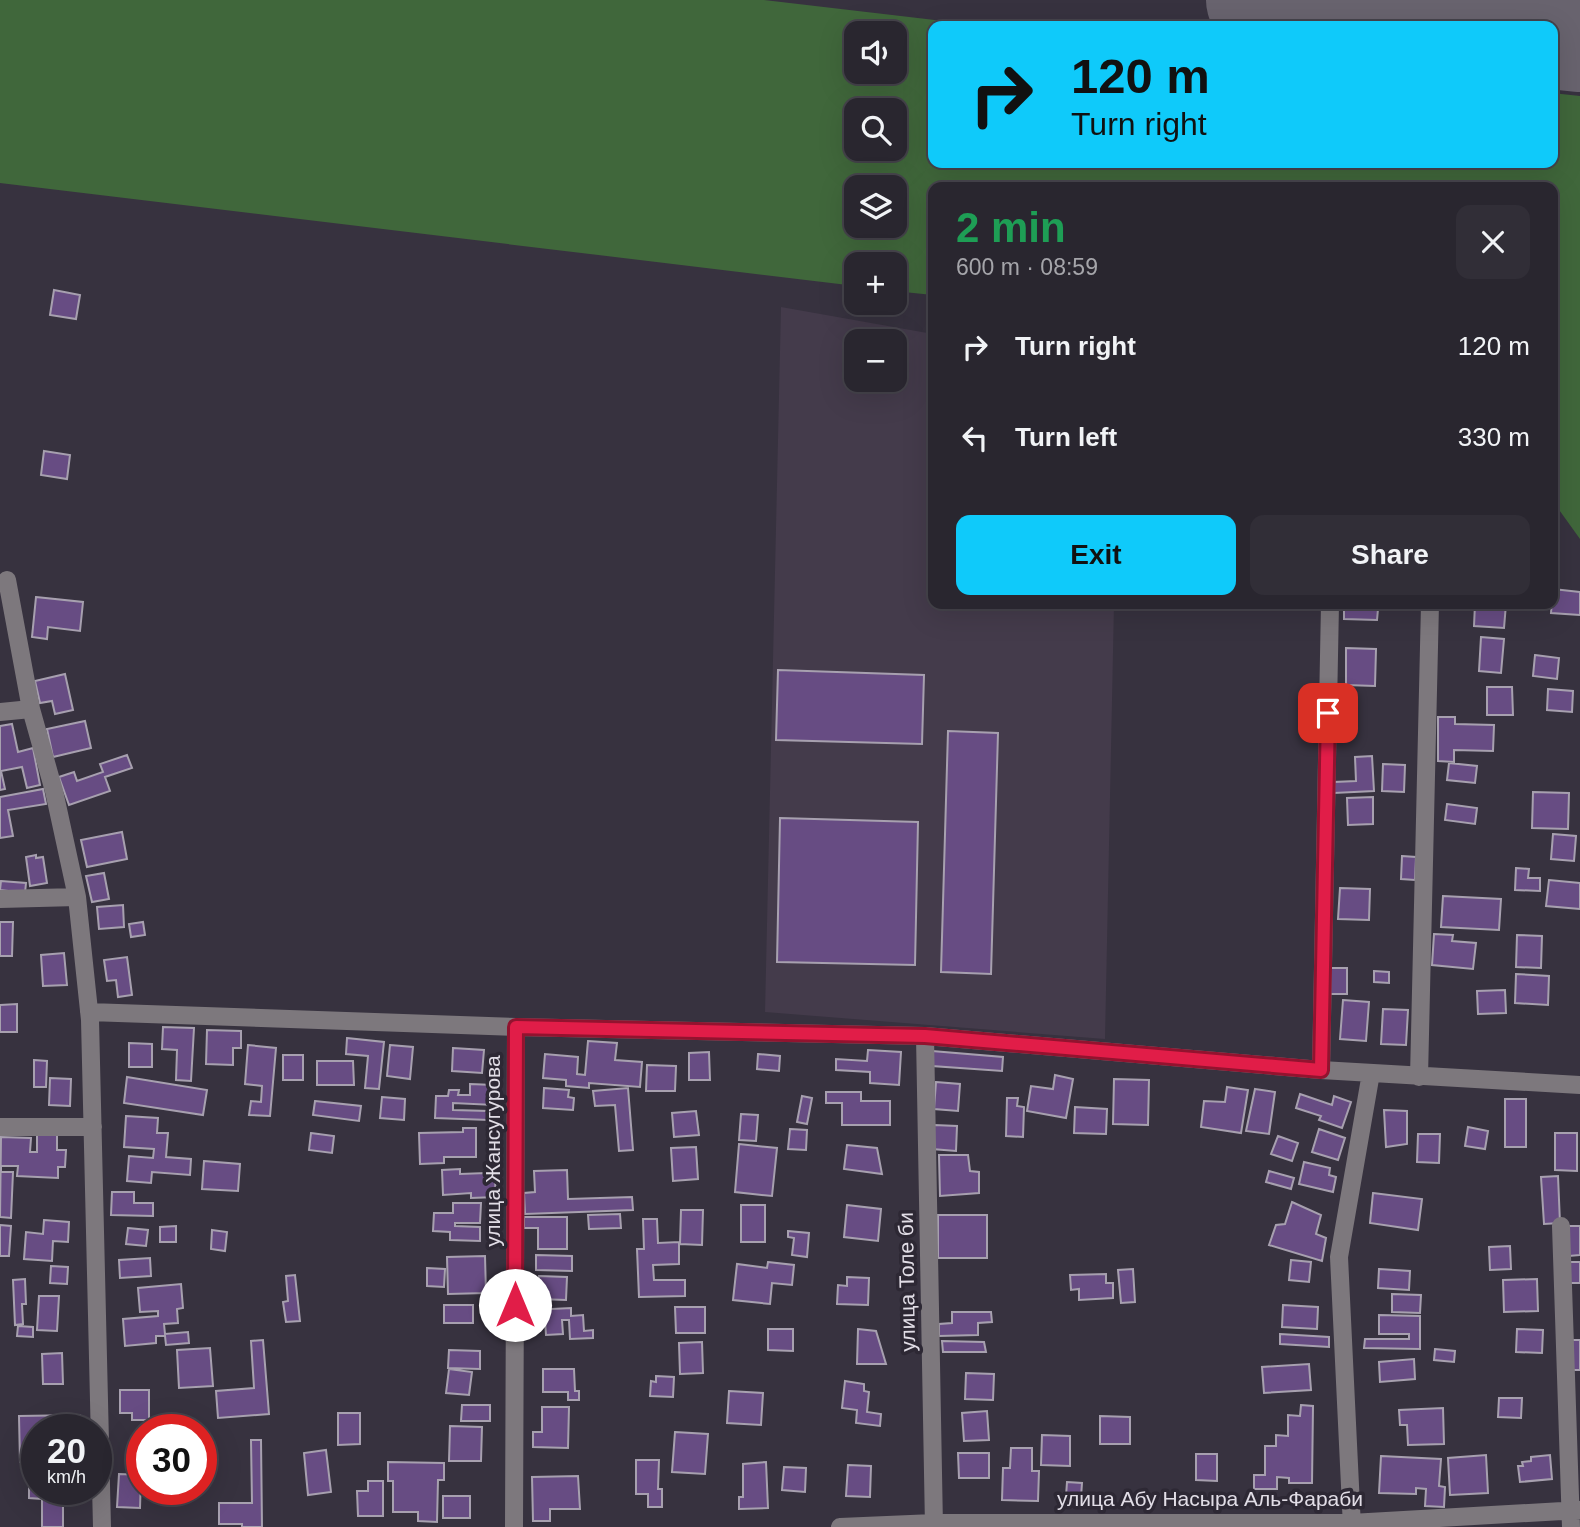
<!DOCTYPE html>
<html lang="en">
<head>
<meta charset="utf-8">
<style>
  body { margin:0; font-family:Helvetica,sans-serif; background:#312e37; color:#f1f3f6; height:100vh; display:flex; flex-direction:column; font-size:26px; white-space:nowrap }
  * { box-sizing:border-box; margin:0 }
  p { font-size:23px; color:#a5a5aa }
  .icon { flex:none; width:38px; height:38px; fill:none; stroke:currentColor; stroke-width:2; stroke-linecap:round; stroke-linejoin:round }
  .map { position:relative; flex:1; overflow:hidden }
  .sheet { position:absolute; left:928px; top:182px; width:630px; height:427px; display:flex; flex-direction:column; background:#29262f; border-radius:14px; box-shadow:0 7px 28px #0002,0 0 0 2px #45434b }
  .sheet>* { flex:none }
  .hud { position:absolute; left:928px; top:21px; width:630px; height:147px; border-radius:14px; box-shadow:0 7px 28px #0002,0 0 0 2px #45434b; background:#0fcafa; color:#111; overflow:hidden }
  .controls { position:absolute; left:844px; top:21px; display:grid; gap:14px }
  .controls a { display:grid; place-items:center; width:63px; height:63px; border-radius:14px; background:#29262f; box-shadow:0 7px 28px #0002,0 0 0 2px #45434b; font-size:35px }
  .speed { position:absolute; left:21px; top:1414px; display:flex; gap:14px; font-size:35px; font-weight:700; text-align:center }
  .speed>* { display:grid; place-content:center; width:91px; height:91px; border-radius:50%; background:#29262f; box-shadow:0 7px 28px #0002,0 0 0 2px #45434b; line-height:1 }
  .speed small { font-size:18px; font-weight:400 }
  .speed .limit { border:10px solid #d22; background:#fff; color:#111 }
  .pin { position:absolute; display:grid; place-items:center; width:60px; height:60px; color:#fff; margin:-30px; border-radius:14px; box-shadow:0 4px 10px #0006 }
  .me { position:absolute; width:77px; margin:-38px; rotate:0deg; stroke-linejoin:round; filter:drop-shadow(0 0 5px #0008) }
  .turn { display:flex; align-items:center; gap:24px; height:147px; padding:0 28px; font-size:32px }
  .turn .icon { width:91px; height:91px; stroke-width:2.5 }
  .turn b { display:block; font-size:49px; line-height:60px }
  .round { display:grid; place-items:center; flex:none; width:74px; height:74px; border-radius:14px; background:#312e37 }
  .head { display:flex; align-items:center; justify-content:space-between; height:119px; padding:0 28px }
  h1 { font-size:42px; font-weight:700; line-height:52px; color:#1e9e55 }
  .action { display:flex; gap:14px; margin-top:auto; padding:14px 28px }
  .action a { flex:1; height:80px; border-radius:14px; background:#0fcafa; color:#111; font-size:28px; font-weight:700; line-height:80px; text-align:center }
  .action a+a { background:#312e37; color:#f1f3f6 }
  ul { padding:0; list-style:none }
  li { display:flex; align-items:center; gap:21px; height:91px; padding:0 28px }
  li div { flex:1 }
  li b { display:block; font-size:26px }
  li em { font-style:normal }
  .map>svg:first-child { display:block }
  .industrial { fill:#443b4b; fill-rule:evenodd }
  .green { fill:#40673b; fill-rule:evenodd }
  .lines { fill:none; stroke-linecap:round; stroke-linejoin:round }
  .runway { stroke:#68636e; stroke-width:108 }
  .building { fill:#674c83; stroke:#a7a0af; stroke-width:2 }
  .minor { stroke:#7d787d; stroke-width:18 }
  .route-casing { stroke:#92132f; stroke-width:18 }
  .route { stroke:#e11d48; stroke-width:12 }
  .labels { text-anchor:middle; stroke-width:7; stroke-linejoin:round; paint-order:stroke }
  .street-label { font-size:21px; fill:#e1dde6; stroke:#2d2834 }
</style>
</head>
<body>
<div class="map">
<svg width="1580" height="1527" viewBox="0 0 1580 1527">
  <rect width="100%" height="100%" fill="#37323f"/>
  <!-- industrial -->
  <path class="industrial" d="M781,307L933,334V604H1114L1105,1039L765,1012ZM856,341H894V380H856Z"/>
  <!-- green -->
  <path class="green" d="M0,0H764L986,26H933V163H1552V93L1580,96V539L1552,500V187H933V295L894,291V264H856V286L0,183ZM856,33H894V72H856ZM894,110V149H856V110ZM894,187V226H856V187Z"/>
  <g class="lines">
    <!-- runway -->
    <path class="runway" d="M1260,0L1478,26
      M1552,35L1580,38"/>
  </g>
  <!-- building -->
  <path class="building" d="M54,290L80,295L76,319L50,315Z
    M44,451L70,455L67,479L41,475Z
    M1553,589L1580,592V615L1551,613Z
    M36,597L83,602L80,631L48,627L47,639L32,637Z
    M1475,604H1506L1504,628L1474,626Z
    M1344,608L1378,609L1377,620L1344,619Z
    M1481,637L1504,639L1501,673L1479,671Z
    M1346,648L1376,649L1375,686L1346,685Z
    M1535,655L1559,658L1557,679L1533,676Z
    M778,670L924,675L922,744L776,740Z
    M65,674L73,710L55,714L52,701L40,703L35,681Z
    M1487,687H1512L1513,715H1487Z
    M1548,689L1573,691L1572,712L1547,710Z
    M1438,717H1455V724L1494,725L1493,751L1454,750V762L1438,761Z
    M85,721L91,748L53,757L47,729Z
    M12,724L18,752L33,748L40,785L27,788L22,767L1,771L5,789L0,790V726Z
    M948,731L998,733L991,974L941,972Z
    M127,755L132,768L105,777L110,791L69,805L59,777L74,772L77,781L103,772L100,764Z
    M1372,756L1374,791L1334,793V782L1356,781L1355,757Z
    M1449,763L1477,766L1475,783L1447,780Z
    M1383,764L1405,765L1404,792L1382,791Z
    M43,789L46,804L8,810L13,836L0,838V797Z
    M1533,792L1569,793L1568,829L1532,828Z
    M1373,797V824L1348,825L1347,798Z
    M1447,804L1477,808L1475,824L1445,820Z
    M780,818L918,822L915,965L777,962Z
    M122,832L127,859L87,867L81,840Z
    M1553,834L1576,836L1574,861L1551,859Z
    M36,855V858L43,857L47,883L30,886L26,857Z
    M1402,856L1416,857L1415,880L1401,879Z
    M1516,868L1529,869L1528,878H1540V891L1515,890Z
    M104,873L109,899L92,902L86,876Z
    M1549,880L1580,883V909L1546,906Z
    M1,881L26,883L25,893L0,890Z
    M1340,888L1370,889L1369,920L1338,919Z
    M1443,896L1501,899L1499,930L1441,927Z
    M123,905L124,927L99,929L97,907Z
    M0,922H13L12,956H0Z
    M143,922L145,935L131,937L129,924Z
    M1434,934L1453,935L1452,941L1476,943L1473,969L1432,965Z
    M1517,935L1542,936L1541,968L1516,967Z
    M64,953L67,985L43,986L41,955Z
    M127,957L132,995L118,997L116,980L107,981L104,960Z
    M1330,968H1347V994H1330Z
    M1374,971L1389,972V983L1374,982Z
    M1516,974L1549,976L1548,1005L1515,1003Z
    M1505,990L1506,1013L1478,1014L1477,991Z
    M1343,1000L1369,1002L1366,1041L1340,1039Z
    M17,1004V1032H0V1005Z
    M1383,1009L1408,1010L1406,1045L1381,1044Z
    M163,1027L194,1028L191,1081L176,1080L177,1050L162,1049Z
    M207,1030L241,1031V1048H233V1065L206,1064Z
    M347,1038L384,1042L379,1089L365,1088L368,1056L346,1054Z
    M588,1041L617,1043L615,1060L642,1062L640,1087L589,1083V1088L566,1086V1080L543,1078L545,1054L578,1057L577,1074L585,1075Z
    M129,1043L152,1044V1067H129Z
    M248,1045L276,1048L270,1116L249,1115L251,1101L261,1102L262,1086L245,1084Z
    M390,1045L413,1047L410,1079L387,1076Z
    M453,1048L484,1050L482,1073L452,1071Z
    M868,1050L901,1052L899,1085L870,1083V1072L836,1070V1059L867,1061Z
    M932,1051L1003,1057L1002,1071L932,1066Z
    M709,1052L710,1080H689V1053Z
    M758,1054L780,1056L779,1071L757,1069Z
    M283,1055H303V1080H283Z
    M34,1060L47,1061L46,1087H34Z
    M317,1061H353L354,1085H317Z
    M647,1065L676,1066L675,1091H646Z
    M1055,1075L1073,1079L1066,1118L1027,1111L1031,1086L1053,1089Z
    M127,1077L207,1090L203,1115L124,1103Z
    M50,1078L71,1079L70,1106L49,1105Z
    M1114,1079L1149,1080L1148,1125L1113,1124Z
    M936,1082L960,1084L958,1111L934,1109Z
    M470,1084L494,1085V1105L453,1103V1110L489,1111V1120L435,1118L436,1096H448L449,1090H459L458,1095H470Z
    M1227,1087L1248,1090L1241,1133L1201,1127L1204,1101L1225,1102Z
    M544,1088L569,1090L568,1097L574,1098L573,1110L543,1108Z
    M628,1088L633,1150L619,1151L615,1105L595,1106L593,1091Z
    M1255,1089L1275,1092L1269,1134L1246,1131Z
    M826,1092H861V1101H890V1125H842V1103H826Z
    M1300,1094L1332,1105L1334,1096L1351,1102L1342,1128L1319,1120L1321,1116L1296,1108Z
    M802,1096L812,1098L807,1124L797,1122Z
    M382,1097L405,1099L404,1120L380,1118Z
    M1007,1098H1018L1017,1106L1024,1107L1023,1137L1006,1136Z
    M1505,1099H1526V1147H1505Z
    M315,1101L361,1106L359,1121L313,1115Z
    M1075,1107L1107,1109L1106,1134L1074,1133Z
    M1384,1110L1407,1111V1144L1386,1147Z
    M696,1111L699,1135L674,1137L672,1113Z
    M741,1114L758,1115L756,1141L739,1140Z
    M126,1116L158,1118L157,1133H168L166,1157L191,1159L190,1175L152,1172L151,1183L127,1181L129,1156L153,1158L154,1149L124,1147Z
    M934,1125L957,1126L956,1151L932,1149Z
    M1468,1127L1488,1131L1485,1149L1465,1146Z
    M463,1128H476V1157H444V1163L420,1164L419,1133L463,1132Z
    M790,1129L807,1130L806,1150L788,1149Z
    M1319,1129L1345,1138L1338,1160L1312,1152Z
    M311,1133L334,1136L332,1153L309,1150Z
    M1555,1133H1577V1171L1555,1170Z
    M1418,1134H1440L1439,1163L1417,1162Z
    M37,1135H57V1150H66L65,1167H58V1178L17,1176L18,1166H1V1172H13L11,1218L0,1217L1,1137L31,1138L30,1152H37Z
    M1278,1136L1298,1143L1292,1161L1271,1154Z
    M739,1144L777,1148L772,1196L735,1192Z
    M847,1145L877,1148L882,1174L844,1169Z
    M696,1147L698,1179L673,1181L671,1148Z
    M939,1155H968L970,1171L979,1172V1193L940,1196Z
    M204,1161L240,1164L238,1191L202,1189Z
    M1304,1162L1330,1168L1329,1175L1336,1177L1333,1192L1299,1184Z
    M460,1169V1174L486,1173V1181L495,1180L496,1197L471,1198V1193L443,1195L442,1170Z
    M567,1170L568,1199L632,1197L633,1210L525,1214L524,1193L535,1192L534,1171Z
    M1269,1171L1294,1178L1291,1189L1266,1182Z
    M1558,1176L1560,1223L1544,1224L1541,1177Z
    M112,1192H134V1203H153V1216L111,1215Z
    M1373,1193L1422,1199L1418,1230L1370,1223Z
    M1292,1202L1321,1215L1316,1234L1326,1238L1322,1261L1269,1245L1276,1225L1285,1224Z
    M453,1203H481L480,1223H455V1226L480,1227V1241L450,1240V1232L433,1231L434,1213H453Z
    M741,1205H765V1242H741Z
    M847,1205L881,1209L878,1241L844,1237Z
    M681,1210H703L702,1245L680,1244Z
    M620,1214L621,1228L589,1229L588,1215Z
    M938,1215H987V1258H938Z
    M524,1217H567V1249H538V1228H524Z
    M643,1219H657L658,1243L679,1242V1264L653,1265L654,1280H685V1296L639,1297L637,1249H644Z
    M44,1220L69,1222L68,1242L53,1241L52,1261L24,1259L26,1232L43,1234Z
    M0,1225L11,1226L9,1256H0Z
    M176,1226V1242H160V1227Z
    M1564,1226H1580V1255L1569,1256Z
    M128,1228L148,1230L146,1246L126,1244Z
    M212,1230L227,1232L225,1251L211,1249Z
    M788,1231L809,1233L807,1257L792,1255L794,1238L788,1237Z
    M1510,1246L1511,1269L1490,1270L1489,1247Z
    M536,1255L572,1256V1271L536,1270Z
    M485,1256L486,1293L448,1294L447,1257Z
    M150,1258L151,1276L120,1278L119,1260Z
    M1291,1260L1311,1262L1309,1282L1289,1280Z
    M768,1262L794,1265L792,1285L772,1283L770,1304L733,1300L737,1264L767,1268Z
    M1569,1262H1580V1283H1569Z
    M51,1266L68,1267L67,1284L50,1283Z
    M427,1268L445,1269L444,1287L427,1286Z
    M1133,1269L1135,1302L1121,1303L1118,1270Z
    M1379,1269L1410,1271L1409,1290L1378,1288Z
    M1106,1274V1283H1113V1298L1079,1300V1289L1071,1290L1070,1275Z
    M295,1275L300,1321L286,1322L283,1302L288,1301L286,1276Z
    M539,1276L567,1277L566,1300L538,1299Z
    M847,1277L869,1278L868,1305L837,1304L838,1285L847,1286Z
    M25,1279L26,1304H22L23,1324L15,1325L13,1280Z
    M1537,1279L1538,1311L1504,1312L1503,1280Z
    M181,1284L183,1308L177,1309L178,1323L164,1324L165,1334L188,1332L189,1343L166,1345L165,1336H156V1343L125,1346L123,1319L158,1316V1311L140,1312L138,1288Z
    M1392,1294L1421,1295L1420,1313L1392,1312Z
    M39,1296H59L57,1331L37,1330Z
    M444,1305H473V1323H444Z
    M1283,1305L1318,1307L1317,1329L1282,1327Z
    M675,1307H705V1333H676Z
    M571,1308V1316L583,1315L584,1331L593,1330V1338L570,1339L569,1320H562L563,1334L546,1335L545,1320H532L531,1310Z
    M952,1312H991L992,1322L978,1323V1335L939,1336V1324L952,1323Z
    M1379,1315L1420,1316V1349L1364,1348L1365,1339H1409V1334H1379Z
    M18,1326L33,1327V1337L17,1336Z
    M768,1329H793V1351L768,1350Z
    M858,1329L876,1331L886,1364H857Z
    M1517,1329L1543,1330L1542,1353L1516,1352Z
    M1280,1334L1329,1337V1347L1280,1344Z
    M263,1340L269,1414L218,1418L216,1391L254,1388L251,1341Z
    M1572,1340H1580V1370H1572Z
    M942,1341L984,1342L986,1352H943Z
    M702,1342L703,1373L680,1374L679,1343Z
    M210,1348L213,1386L179,1388L177,1350Z
    M1435,1349L1455,1351L1454,1362L1434,1360Z
    M449,1350L480,1351V1369L448,1368Z
    M62,1353L63,1384H43L42,1354Z
    M1414,1359L1415,1379L1380,1382L1379,1362Z
    M1309,1364L1311,1390L1264,1393L1262,1367Z
    M449,1369L472,1372L469,1395L446,1393Z
    M543,1369H574L575,1391H579V1400H568V1392H543Z
    M966,1373L994,1374L993,1400L965,1399Z
    M656,1376L674,1377L673,1397L650,1396L651,1381L656,1382Z
    M845,1381L864,1384V1391L869,1392L867,1412L881,1414L880,1426L856,1423L857,1410L842,1408Z
    M120,1390H149V1420H132V1413H120Z
    M729,1391L763,1393L761,1425L727,1423Z
    M1499,1398H1522L1521,1418L1498,1417Z
    M462,1405H490V1421H461Z
    M1301,1405L1313,1406L1312,1483H1289V1478L1277,1477V1489H1254V1475H1265V1446H1276V1435L1288,1436V1415L1300,1416Z
    M542,1407H569L568,1448L533,1447V1432H542Z
    M1443,1408L1444,1444L1408,1445L1407,1425H1400L1399,1410Z
    M987,1411L989,1440L964,1441L962,1413Z
    M338,1413H360V1444L338,1445Z
    M80,1415V1430H37V1462H20L19,1416Z
    M1100,1416L1130,1417V1444H1100Z
    M450,1426L482,1427L481,1461H449Z
    M675,1432L708,1434L705,1474L672,1472Z
    M1042,1435L1070,1436V1466L1041,1465Z
    M251,1440H261L262,1527H242V1524H219V1503H252Z
    M1011,1448H1032V1471H1039L1038,1501L1002,1500L1003,1468H1010Z
    M326,1450L331,1492L308,1495L304,1453Z
    M958,1453H989V1478H959Z
    M1196,1454H1217V1481L1196,1480Z
    M1486,1455L1488,1493L1450,1495L1448,1458Z
    M1550,1455L1552,1479L1520,1482L1518,1466H1523L1522,1462L1531,1461V1457Z
    M1381,1456L1441,1459L1439,1486L1445,1487L1444,1507L1425,1506L1426,1489L1416,1488V1494L1379,1493Z
    M636,1460H659L658,1489H662V1507H648V1494H636Z
    M388,1462L444,1463V1480H438L437,1522L418,1521V1512H393V1481H388Z
    M766,1462L768,1508L739,1509V1497H743V1464Z
    M848,1465L871,1466L870,1497L846,1496Z
    M784,1467L806,1468L805,1492L782,1490Z
    M119,1474L141,1475L140,1508L117,1507Z
    M578,1476L580,1509H550V1521H533L532,1477Z
    M368,1481H383V1516H358L357,1491H368Z
    M1067,1482L1082,1483L1081,1497L1066,1496Z
    M29,1483H37V1489H74V1499H63V1527H42V1499L29,1498Z
    M443,1496H470V1518H443Z"/>
  <g class="lines">
    <!-- minor -->
    <path class="minor" d="M7,580L31,709L54,791L77,897L90,1020L102,1527
      M0,712L31,709
      M0,899L77,897
      M89,1012L516,1027L925,1036L1321,1070L1580,1085
      M925,1036L934,1527
      M1321,1070L1330,604
      M1419,1077L1430,604
      M0,1127H93
      M1561,1226L1571,1527
      M514,1527L516,1027
      M840,1527L934,1523H1351L1580,1510
      M1352,1527L1339,1257L1371,1073"/>
  </g>
  <g class="lines">
    <!-- route casing -->
    <g class="route-casing">
      <path id="route" d="M515,1305L516,1027L925,1036L1321,1070L1328,713"/>
    </g>
    <!-- route -->
    <use href="#route" class="route"/>
  </g>
  <g class="labels">
    <!-- street labels -->
    <g class="street-label">
      <text transform="translate(493 1151) rotate(-90)" y="7">улица Жансугурова</text>
      <text transform="translate(907 1282) rotate(-91)" y="7">улица Толе би</text>
      <text x="1210" y="1506">улица Абу Насыра Аль-Фараби</text>
    </g>
  </g>
</svg>
<div class="controls">
<a><svg class="icon" aria-label="sound" viewBox="0 0 24 24"><path d="M4 9h4l5-4v14l-5-4H4zM17 9q2 3 0 6"/></svg></a>
<a><svg class="icon" aria-label="search" viewBox="0 0 24 24"><circle cx="10" cy="10" r="6"/><path d="M15 15l6 6"/></svg></a>
<a><svg class="icon" aria-label="layers" viewBox="0 0 24 24"><path d="M12 4l9 5-9 5-9-5zM3 14l9 5 9-5"/></svg></a>
<a>+</a>
<a>−</a>
</div>
<div class="speed"><div>20<small>km/h</small></div><div class="limit">30</div></div>
<div class="pin" style="left:1328px;top:713px;background:#d93025"><svg class="icon" aria-label="arrive" viewBox="0 0 24 24"><path d="M6 21V4h12l-3 4 3 4H6"/></svg></div>
<svg class="me" style="left:515px;top:1305px" viewBox="-20 -20 40 40"><circle r="19" fill="#fff"/><path d="M0-13L10 11 0 6-10 11z" fill="#e11d48"/></svg>
<div class="hud">
<div class="turn"><svg class="icon" aria-label="right" viewBox="0 0 24 24"><path d="M7 20v-9h11M14 6l5 5-5 5"/></svg><div><b>120 m</b>Turn right</div></div>
</div>
<section class="sheet">
<div class="head"><div><h1>2 min</h1><p>600 m · 08:59</p></div><a class="round"><svg class="icon" aria-label="close" viewBox="0 0 24 24"><path d="M6 6l12 12M18 6L6 18"/></svg></a></div>
<ul>
<li><svg class="icon" aria-label="right" viewBox="0 0 24 24"><path d="M7 20v-9h11M14 6l5 5-5 5"/></svg><div><b>Turn right</b></div><em>120 m</em></li>
<li><svg class="icon" aria-label="left" viewBox="0 0 24 24"><path d="M17 20v-9H6M10 6l-5 5 5 5"/></svg><div><b>Turn left</b></div><em>330 m</em></li>
</ul>
<div class="action"><a>Exit</a><a>Share</a></div>
</section>
</div>
</body>
</html>
